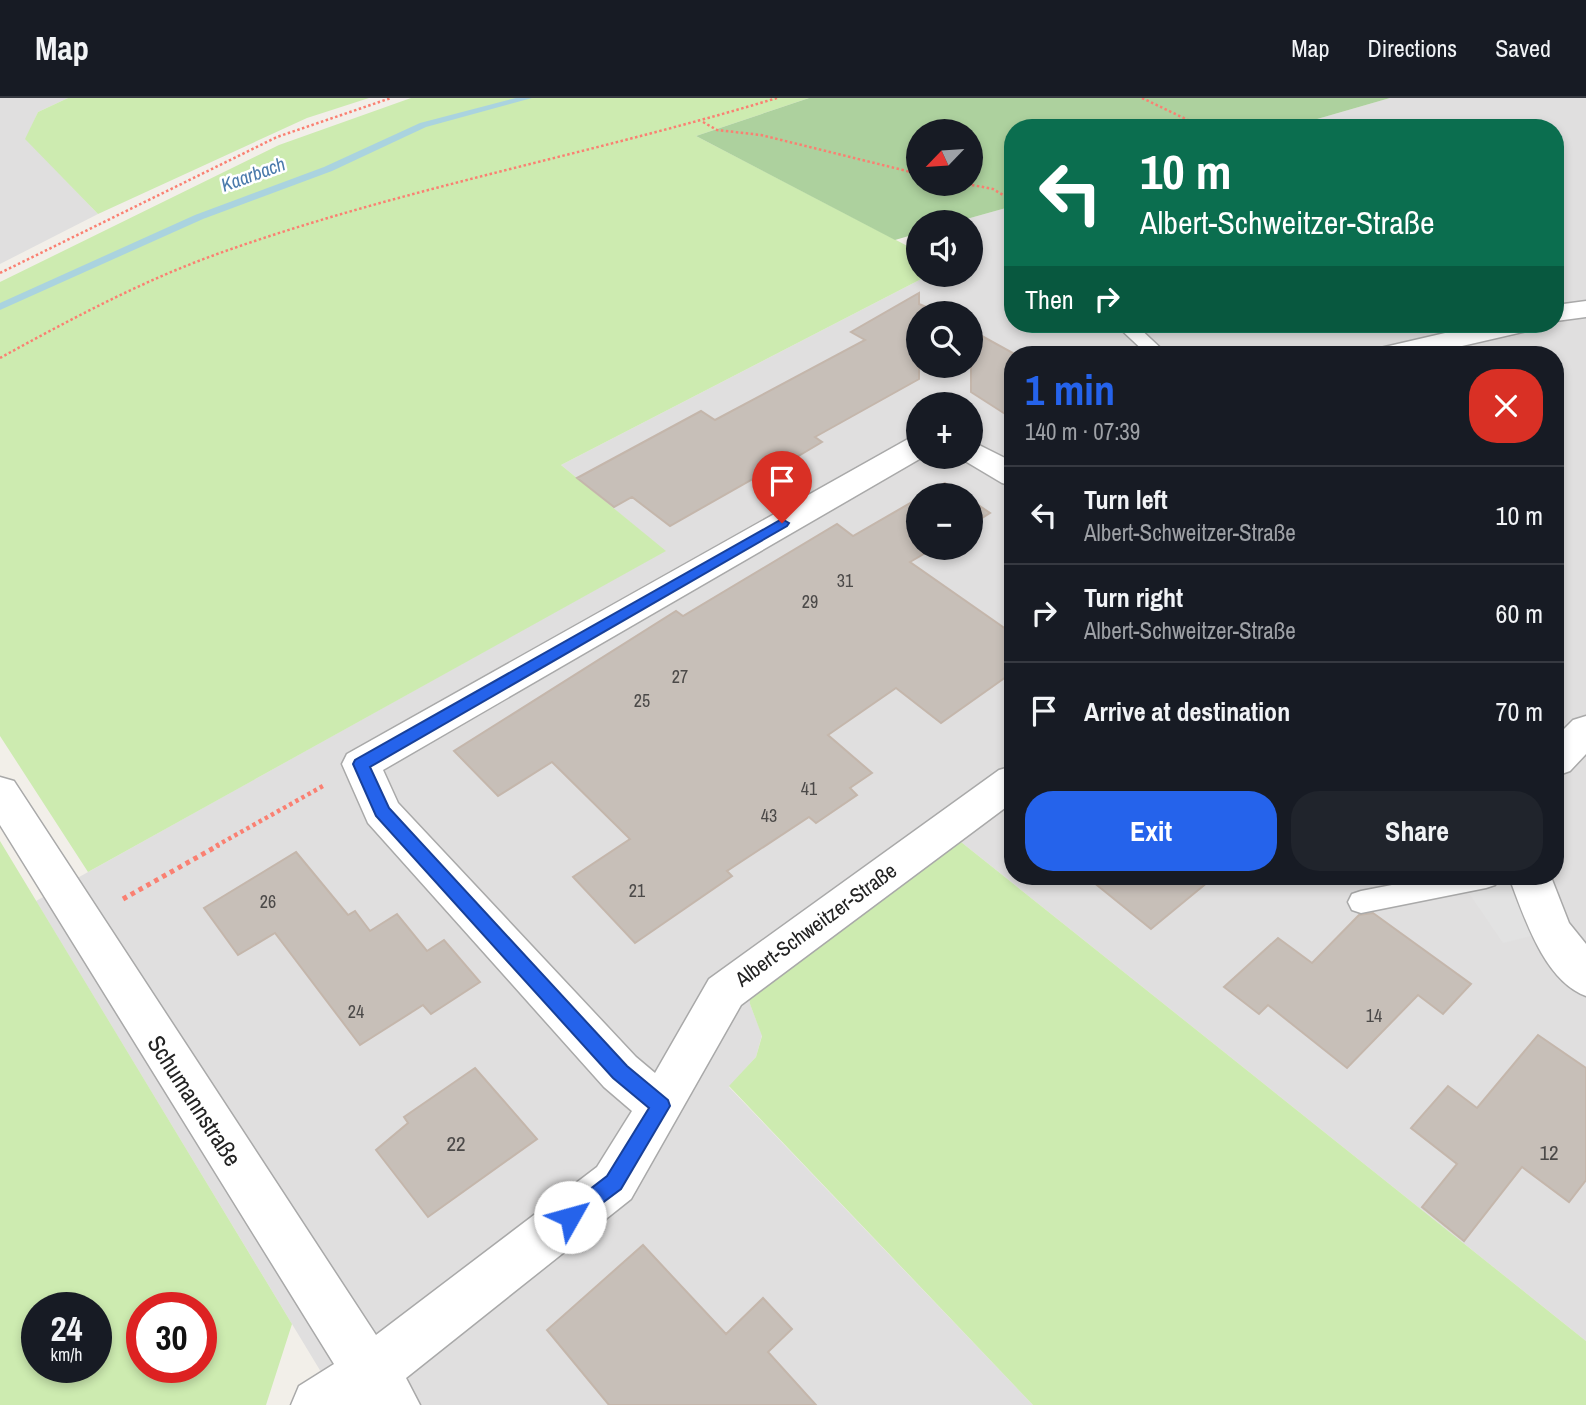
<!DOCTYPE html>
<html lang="en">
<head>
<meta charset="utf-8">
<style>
  body { margin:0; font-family:"Archivo Narrow",sans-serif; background:#20242c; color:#f1f3f6; height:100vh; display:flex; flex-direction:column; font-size:26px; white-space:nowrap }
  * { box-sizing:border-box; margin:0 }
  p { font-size:23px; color:#9ea1a6 }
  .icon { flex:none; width:38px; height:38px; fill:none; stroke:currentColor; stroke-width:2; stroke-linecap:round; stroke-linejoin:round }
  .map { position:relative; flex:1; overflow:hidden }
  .details { position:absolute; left:1004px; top:248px; width:560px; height:539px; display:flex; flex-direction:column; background:#171b24; border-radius:28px; box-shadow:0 4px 10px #0003 }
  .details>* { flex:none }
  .top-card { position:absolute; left:1004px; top:21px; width:560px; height:214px; border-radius:28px; box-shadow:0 4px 10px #0003; background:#0b6e4f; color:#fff; overflow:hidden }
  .needle { width:46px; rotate:245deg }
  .tools { position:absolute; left:906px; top:21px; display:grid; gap:14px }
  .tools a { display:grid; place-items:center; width:77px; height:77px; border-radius:50%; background:#171b24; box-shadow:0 4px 10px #0003; font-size:35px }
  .speed { position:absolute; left:21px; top:1194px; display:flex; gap:14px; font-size:35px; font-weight:700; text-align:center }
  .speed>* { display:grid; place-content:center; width:91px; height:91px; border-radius:50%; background:#171b24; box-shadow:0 4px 10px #0003; line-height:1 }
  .speed small { font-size:18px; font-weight:400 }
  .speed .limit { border:10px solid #d22; background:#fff; color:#111 }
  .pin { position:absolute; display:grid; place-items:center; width:60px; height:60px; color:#fff; margin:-72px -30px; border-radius:50% 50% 50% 0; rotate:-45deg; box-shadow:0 0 7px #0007 }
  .pin .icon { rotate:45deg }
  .me { position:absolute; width:77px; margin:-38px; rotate:52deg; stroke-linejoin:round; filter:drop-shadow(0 0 5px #0008) }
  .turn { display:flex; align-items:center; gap:24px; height:147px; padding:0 21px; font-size:32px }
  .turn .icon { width:91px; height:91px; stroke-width:2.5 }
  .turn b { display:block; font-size:49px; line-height:60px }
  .then { display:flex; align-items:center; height:66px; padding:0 21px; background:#0003; gap:14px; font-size:26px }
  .round { display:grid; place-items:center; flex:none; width:74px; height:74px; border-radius:28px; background:#20242c }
  .overview { display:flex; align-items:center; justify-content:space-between; height:119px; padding:0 21px }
  h1 { font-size:42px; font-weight:800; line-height:52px; color:#2563eb }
  .button { display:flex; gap:14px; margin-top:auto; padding:14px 21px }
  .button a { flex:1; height:80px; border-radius:28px; background:#2563eb; color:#fff; font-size:28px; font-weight:800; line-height:80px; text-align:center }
  .button a+a { background:#20242c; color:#f1f3f6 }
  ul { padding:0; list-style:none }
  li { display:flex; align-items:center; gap:21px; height:98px; padding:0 21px; border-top:2px solid #363941 }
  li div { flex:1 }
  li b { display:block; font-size:26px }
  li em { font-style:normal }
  header { display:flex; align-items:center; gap:42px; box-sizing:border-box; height:98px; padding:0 35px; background:#171b24; border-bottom:2px solid #363941 }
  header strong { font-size:33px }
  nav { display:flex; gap:38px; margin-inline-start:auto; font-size:24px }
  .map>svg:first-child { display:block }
  .residential { fill:#e0dfdf; fill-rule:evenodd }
  .grass { fill:#cdebb0; fill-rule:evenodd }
  .forest { fill:#add19e; fill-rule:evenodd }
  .parking { fill:#e2e2e2 }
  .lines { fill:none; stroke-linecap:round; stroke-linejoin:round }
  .stream { fill:#aad3df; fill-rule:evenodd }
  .building { fill:#c7bfb8; stroke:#c4b6ab; stroke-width:2 }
  .service-casing { stroke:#a9a9a9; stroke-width:3 }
  .minor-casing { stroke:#a9a9a9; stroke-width:3 }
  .path-far2 { stroke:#fa8072; stroke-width:2.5; stroke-dasharray:2.5 2.5; stroke-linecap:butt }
  .path-far1 { stroke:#fa8072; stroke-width:4.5; stroke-dasharray:3.5 3.5; stroke-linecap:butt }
  .path { stroke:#fa8072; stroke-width:5; stroke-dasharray:4.5 4.5; stroke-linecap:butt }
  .service { fill:#fff; fill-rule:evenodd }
  .minor { fill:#fff; fill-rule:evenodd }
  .route { fill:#2563eb; stroke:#184099; stroke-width:2 }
  .labels { text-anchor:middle; stroke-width:5; stroke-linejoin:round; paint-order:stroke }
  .number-label { font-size:18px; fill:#4b4948 }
  .far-water-label { font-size:19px; font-style:italic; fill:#4a7aab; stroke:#fff }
  .street-label { font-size:21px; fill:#222; stroke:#fff }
  .near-number-label { font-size:21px; fill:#4b4948 }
  .near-street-label { font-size:24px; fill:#222; stroke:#fff }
</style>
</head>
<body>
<header>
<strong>Map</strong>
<nav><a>Map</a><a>Directions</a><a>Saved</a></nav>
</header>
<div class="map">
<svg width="1586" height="1307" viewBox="0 0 1586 1307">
  <rect width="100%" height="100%" fill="#f2efe9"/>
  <!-- residential -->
  <path class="residential" d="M0,0H68L38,14L26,41L98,116L0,166Z
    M1390,0H1586V1243L941,728L750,906L762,937L756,959L729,989L1033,1307H341L36,803L665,453L561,367L929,177H971V124H956L1013,108V226H1556V30H1286ZM919,215H971V268H919ZM1013,257H1556V779H1013ZM919,306H971V359H919ZM919,397H971V450H919Z"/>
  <!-- grass -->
  <path class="grass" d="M68,0H369L307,20L98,116L25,41L38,14Z
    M411,0H809L696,38L919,154V177H929L561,367L666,453L88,774L0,638V184L279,47Z
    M941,728L1586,1243V1307H1033L729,988L756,959L762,938L750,906L749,881Z
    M0,743L292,1226L266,1307H0ZM37,1209H96V1269H37ZM142,1209H201V1269H142Z"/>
  <!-- forest -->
  <path class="forest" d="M809,0H1390L1286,30H1013V108L956,124H919V135L895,142L696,38ZM919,33H971V86H919Z"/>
  <!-- parking -->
  <path class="parking" d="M1458,779H1513L1551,833L1503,845Z"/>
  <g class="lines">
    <!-- stream -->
    <path class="stream" d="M516,0H532L426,29L332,73L203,121L0,212V205L195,117L324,69L420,25Z"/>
  </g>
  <!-- building -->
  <path class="building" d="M919,195V206L941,215H919V281L815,339L822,344L768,376L765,374L670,428L632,399L614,409L577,380L701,313L715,322L865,242L851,234Z
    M971,232L1013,255V321L971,294Z
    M945,385L964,397H923Z
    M919,400V450H934L910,464L1013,536V574L941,625L896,590L828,637L872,675L850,690L857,697L816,725L809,719L727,773L732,778L635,845L573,779L630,741L552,664L498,698L454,653L676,513L683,518L837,426L853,438Z
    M971,402L990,415L971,427Z
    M296,754L348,817L355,813L370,833L397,816L427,853L444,842L480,884L431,916L423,907L360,947L275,835L238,857L204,810Z
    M1087,779H1214L1151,831Z
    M1373,815L1471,886L1443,916L1418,897L1347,970L1268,907L1259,916L1224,889L1278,840L1312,865L1359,817Z
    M1538,937L1586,970V1082L1569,1104L1522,1069L1464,1143L1422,1109L1457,1066L1411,1030L1448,988L1477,1010Z
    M475,970L537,1041L428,1119L376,1052L408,1025L404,1019Z
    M643,1147L726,1236L763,1200L792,1231L768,1254L816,1307H609L547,1232Z"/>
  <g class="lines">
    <!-- service casing -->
    <g class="service-casing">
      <path id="service" d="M1115,226H1135L1168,257H1148Z
        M1433,779H1499L1495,787L1486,790L1361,815L1352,812L1348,804L1352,796L1361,793Z"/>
    </g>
    <!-- minor casing -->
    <g class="minor-casing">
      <path id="minor" d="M1586,203V219L1556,223V207Z
        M1484,226H1535L1531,232L1423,257H1371L1376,251Z
        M919,338V359H923L383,672L398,705L636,959L655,975L709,881L999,672L1013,668V704L741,907L631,1101L406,1280L420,1307H291L299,1288L334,1266L0,727V679L14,683L376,1237L597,1069L632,1013L604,989L368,725L342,666L347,656L908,341Z
        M971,343L1013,364V388L1002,385L960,360L971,359Z
        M1586,618V656L1570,673L1556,678V639L1573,622Z
        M1509,779H1551L1569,825L1586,846V898C1544,883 1524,818 1509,779Z"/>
    </g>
    <!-- path-far2 -->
    <path class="path-far2" d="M1142,0L1190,23L1230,30
      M703,24L717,32L761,37L919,76
      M967,86L993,91L1013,103
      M0,175L277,39L391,0
      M0,260C71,221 144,182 220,155C402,90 593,56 777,0"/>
    <!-- path-far1 -->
    <path class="path-far1" d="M216,748L323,688"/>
    <!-- path -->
    <path class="path" d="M123,801L219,747"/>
    <!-- service -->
    <use href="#service" class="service"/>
    <!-- minor -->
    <use href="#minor" class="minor"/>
  </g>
  <!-- route -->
  <path class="route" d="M782,421L789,425L787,428L370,669L389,710L627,968L668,1002L670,1008L621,1091L570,1129L563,1126L560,1119L563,1112L607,1078L649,1010L613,980L376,718L353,666L355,662Z"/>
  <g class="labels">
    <!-- number labels -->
    <g class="number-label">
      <text x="845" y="489">31</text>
      <text x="810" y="510">29</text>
      <text x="680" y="585">27</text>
      <text x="642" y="609">25</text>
      <text x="809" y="697">41</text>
      <text x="769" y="724">43</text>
      <text x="637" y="799">21</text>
      <text x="268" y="810">26</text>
      <text x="356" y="920">24</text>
      <text x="1374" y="924">14</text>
    </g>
    <!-- far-water labels -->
    <g class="far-water-label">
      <text transform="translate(253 76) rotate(-20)" y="7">Kaarbach</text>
    </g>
    <!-- street labels -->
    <g class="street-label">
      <text transform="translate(816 827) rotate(-36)" y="7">Albert-Schweitzer-Straße</text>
    </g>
    <!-- near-number labels -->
    <g class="near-number-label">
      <text x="456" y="1053">22</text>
      <text x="1549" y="1062">12</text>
    </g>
    <!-- near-street labels -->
    <g class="near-street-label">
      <text transform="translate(194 1003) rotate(57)" y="8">Schumannstraße</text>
    </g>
  </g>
</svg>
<div class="tools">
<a><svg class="needle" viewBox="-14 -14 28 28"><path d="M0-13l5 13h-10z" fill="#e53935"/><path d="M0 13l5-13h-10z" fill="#9ea1a6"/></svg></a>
<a><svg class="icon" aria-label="sound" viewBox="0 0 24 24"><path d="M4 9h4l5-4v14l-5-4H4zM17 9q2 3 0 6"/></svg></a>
<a><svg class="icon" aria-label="search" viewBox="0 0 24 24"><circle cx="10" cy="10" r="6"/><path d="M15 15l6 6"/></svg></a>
<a>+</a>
<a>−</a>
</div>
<div class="speed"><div>24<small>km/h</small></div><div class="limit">30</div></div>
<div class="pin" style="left:782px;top:425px;background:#d93025"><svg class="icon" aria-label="arrive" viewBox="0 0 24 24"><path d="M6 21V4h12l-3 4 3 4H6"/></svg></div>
<svg class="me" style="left:570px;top:1119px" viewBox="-20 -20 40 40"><circle r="19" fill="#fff"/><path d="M0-13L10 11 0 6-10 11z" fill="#2563eb"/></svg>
<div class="top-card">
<div class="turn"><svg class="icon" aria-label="left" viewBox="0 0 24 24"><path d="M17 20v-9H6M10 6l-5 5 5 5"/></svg><div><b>10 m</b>Albert-Schweitzer-Straße</div></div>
<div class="then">Then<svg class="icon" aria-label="right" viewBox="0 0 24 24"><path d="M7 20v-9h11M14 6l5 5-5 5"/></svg></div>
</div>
<section class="details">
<div class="overview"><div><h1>1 min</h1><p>140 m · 07:39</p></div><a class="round" style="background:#d93025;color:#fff"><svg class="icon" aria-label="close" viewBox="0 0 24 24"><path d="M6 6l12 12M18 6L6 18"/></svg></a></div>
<ul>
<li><svg class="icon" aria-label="left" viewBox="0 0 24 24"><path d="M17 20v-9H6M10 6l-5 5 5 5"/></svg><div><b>Turn left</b><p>Albert-Schweitzer-Straße</p></div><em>10 m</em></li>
<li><svg class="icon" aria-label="right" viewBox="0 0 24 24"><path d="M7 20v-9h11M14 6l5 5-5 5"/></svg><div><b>Turn right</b><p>Albert-Schweitzer-Straße</p></div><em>60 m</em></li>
<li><svg class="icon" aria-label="arrive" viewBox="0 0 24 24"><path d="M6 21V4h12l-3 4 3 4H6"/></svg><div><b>Arrive at destination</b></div><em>70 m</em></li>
</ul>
<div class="button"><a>Exit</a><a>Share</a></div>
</section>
</div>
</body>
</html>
